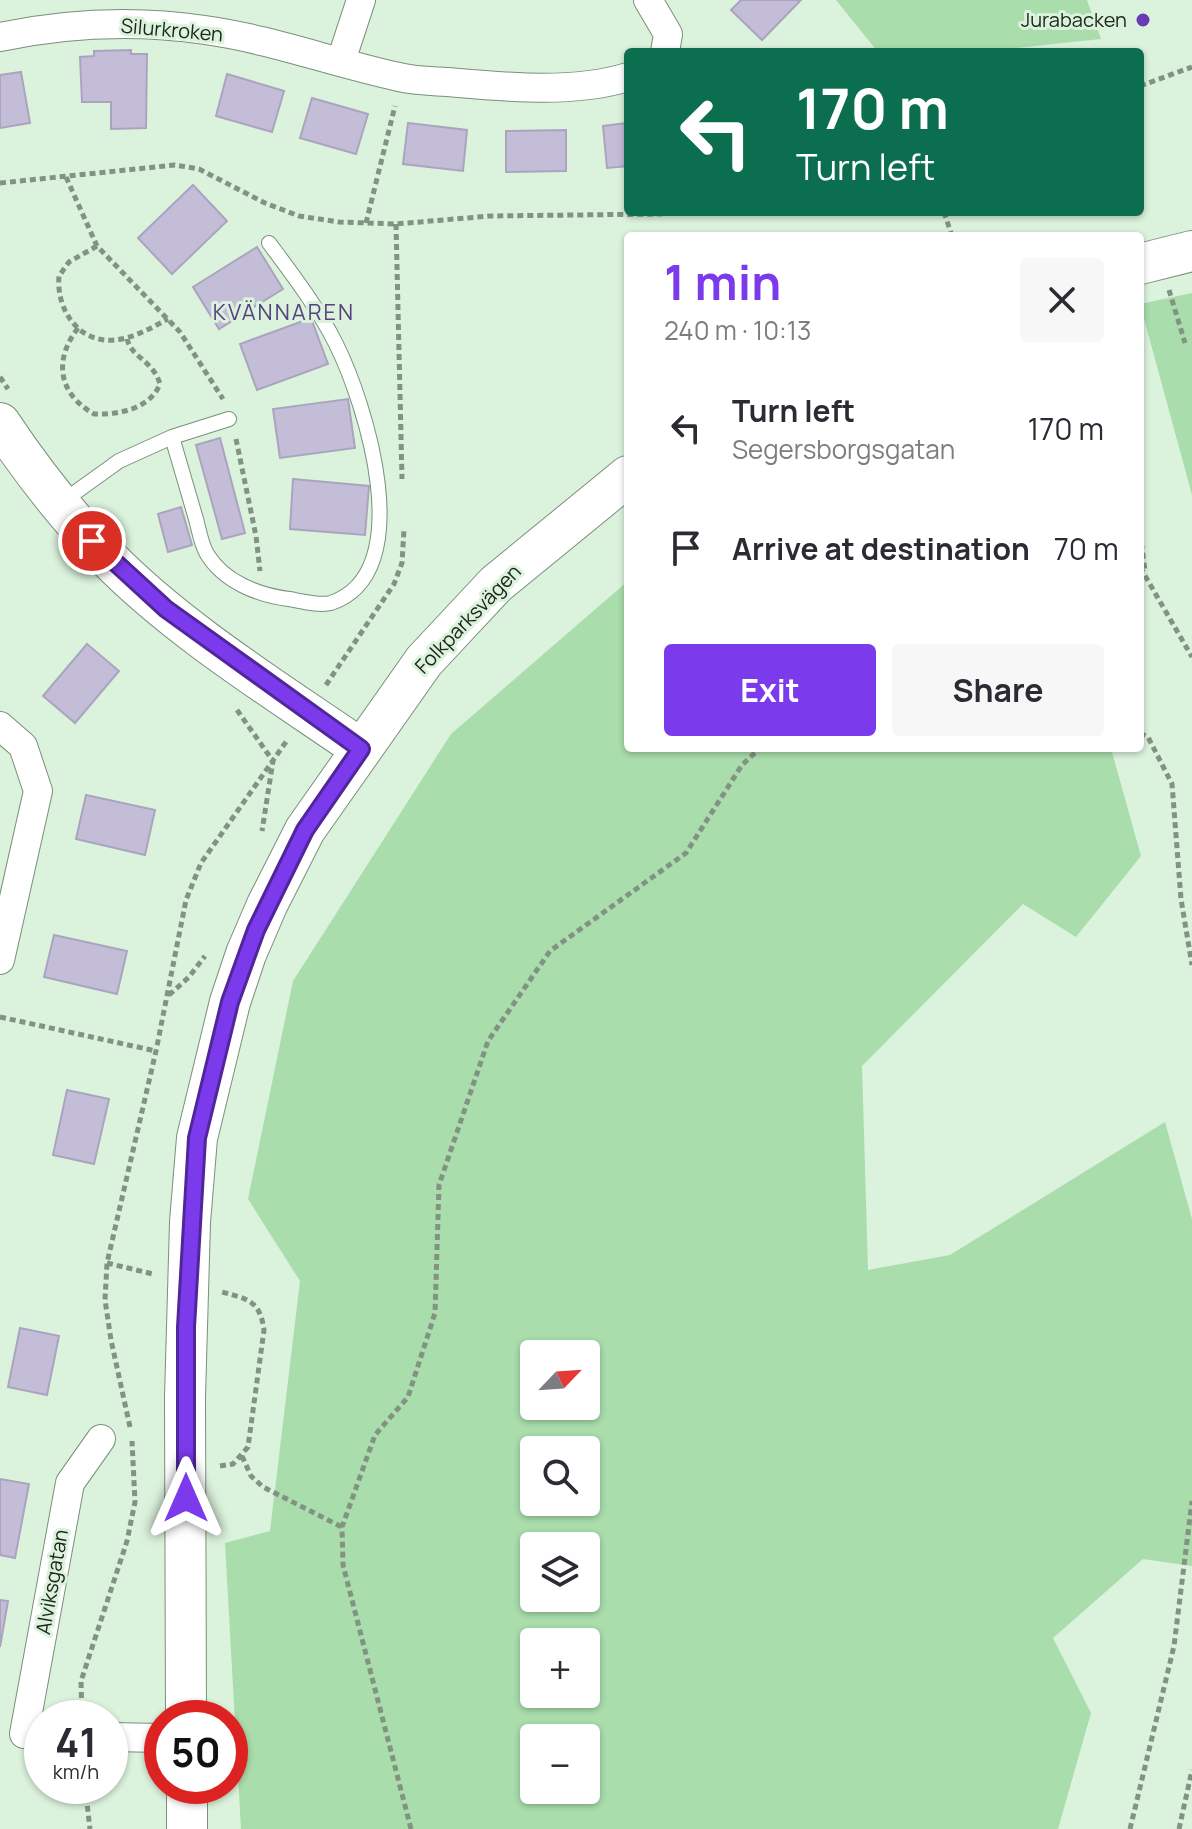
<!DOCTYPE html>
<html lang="en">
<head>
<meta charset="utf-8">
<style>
  body { margin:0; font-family:Manrope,sans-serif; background:#f7f7f7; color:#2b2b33; height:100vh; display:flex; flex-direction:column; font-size:30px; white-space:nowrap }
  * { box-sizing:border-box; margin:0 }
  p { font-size:26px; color:#7c7c81 }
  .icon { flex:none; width:44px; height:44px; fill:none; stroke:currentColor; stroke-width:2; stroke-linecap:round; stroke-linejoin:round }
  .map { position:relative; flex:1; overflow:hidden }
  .details { position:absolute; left:624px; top:232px; width:520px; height:520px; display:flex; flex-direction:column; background:#fff; border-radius:8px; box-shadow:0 2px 6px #0004 }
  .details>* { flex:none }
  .banner { position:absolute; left:624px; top:48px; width:520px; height:168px; border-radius:8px; box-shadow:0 2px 6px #0004; background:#0b6e4f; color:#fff; overflow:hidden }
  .needle { width:52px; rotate:65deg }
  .tools { position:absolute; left:520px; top:1340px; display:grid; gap:16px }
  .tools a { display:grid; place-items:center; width:80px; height:80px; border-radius:8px; background:#fff; box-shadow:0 2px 6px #0004; font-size:40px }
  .speed { position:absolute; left:24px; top:1700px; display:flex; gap:16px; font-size:40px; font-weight:700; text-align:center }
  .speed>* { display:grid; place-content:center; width:104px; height:104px; border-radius:50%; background:#fff; box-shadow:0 2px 6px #0004; line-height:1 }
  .speed small { font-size:20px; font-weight:400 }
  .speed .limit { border:12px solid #d22; background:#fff; color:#111 }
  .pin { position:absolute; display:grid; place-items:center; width:68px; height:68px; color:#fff; margin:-34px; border:4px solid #fff; border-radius:50%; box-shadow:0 2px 8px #0007 }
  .me { position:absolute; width:88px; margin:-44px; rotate:0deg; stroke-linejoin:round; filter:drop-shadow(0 0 6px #0008) }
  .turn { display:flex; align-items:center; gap:28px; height:168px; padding:0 40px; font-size:36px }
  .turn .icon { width:104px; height:104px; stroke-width:2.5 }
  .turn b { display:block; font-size:56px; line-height:68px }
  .round { display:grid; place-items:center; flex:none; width:84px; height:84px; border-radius:8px; background:#f7f7f7 }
  .head { display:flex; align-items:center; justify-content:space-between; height:136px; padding:0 40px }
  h1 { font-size:48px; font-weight:700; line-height:60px; color:#7c3aed }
  .action { display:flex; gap:16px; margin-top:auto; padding:16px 40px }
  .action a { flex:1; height:92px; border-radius:8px; background:#7c3aed; color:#fff; font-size:32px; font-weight:700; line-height:92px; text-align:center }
  .action a+a { background:#f7f7f7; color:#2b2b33 }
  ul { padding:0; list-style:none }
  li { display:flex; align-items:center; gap:24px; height:120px; padding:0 40px }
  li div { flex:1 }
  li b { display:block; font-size:30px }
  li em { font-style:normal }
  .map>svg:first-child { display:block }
  .green { fill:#a9ddab; fill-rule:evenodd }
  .building { fill:#c4bdd7; stroke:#aba4be; stroke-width:2 }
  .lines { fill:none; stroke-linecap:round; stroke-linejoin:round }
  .lane-casing { stroke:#7b8f7c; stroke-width:16 }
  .street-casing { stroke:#7b8f7c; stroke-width:30 }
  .secondary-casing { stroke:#7b8f7c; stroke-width:42 }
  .path { stroke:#839383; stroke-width:5; stroke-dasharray:6 4; stroke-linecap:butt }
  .lane { stroke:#fff; stroke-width:14 }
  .street { stroke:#fff; stroke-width:28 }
  .secondary { stroke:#fff; stroke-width:40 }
  .route-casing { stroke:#51269a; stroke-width:20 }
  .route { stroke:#7c3aed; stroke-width:14 }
  .poi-dot { fill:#6a3ab2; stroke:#dbf2dc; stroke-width:3 }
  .labels { text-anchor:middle; stroke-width:6; stroke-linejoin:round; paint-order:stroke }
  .poi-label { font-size:20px; fill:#1d251d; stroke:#dbf2dc; text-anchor:end }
  .street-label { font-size:20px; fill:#1d251d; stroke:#dbf2dc }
  .neighbourhood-label { font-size:22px; letter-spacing:2px; fill:#56427f; stroke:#dbf2dc }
</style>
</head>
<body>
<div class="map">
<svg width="1192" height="1829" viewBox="0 0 1192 1829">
  <rect width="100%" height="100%" fill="#dbf2dc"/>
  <!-- green -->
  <path class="green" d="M836,0H1087L1101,39L977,52H878Z
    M1192,293V495L1140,304Z
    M628,581V748H1103L1112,752L1141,856L1076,937L1023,904L862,1066L868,1270L950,1255L1165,1122L1192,1219V1566L1143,1559L1053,1638L1091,1713L1058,1829H241L225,1543L270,1531L300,1281L248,1199L293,981L451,734ZM534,1354H586V1406H534ZM534,1450H586V1502H534ZM534,1546H586V1598H534ZM534,1642H586V1694H534ZM534,1738H586V1790H534Z"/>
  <!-- building -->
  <path class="building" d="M741,0H801L762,40L731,10Z
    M131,50V54H147L146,128L111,129V102H82L80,57L94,56V51Z
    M21,72L30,123L0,128V75Z
    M227,74L284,91L272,132L216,116Z
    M312,98L368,114L356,154L300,138Z
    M408,123L467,130L463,171L403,164Z
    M628,123V166L607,168L603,126Z
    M566,130V171L506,172V131Z
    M193,185L227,221L172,274L138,238Z
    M257,247L283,289L219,329L193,287Z
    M311,318L328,364L257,390L240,344Z
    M348,399L355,448L280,458L273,409Z
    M220,438L245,533L222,539L196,445Z
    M293,479L369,486L365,535L290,529Z
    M181,507L192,545L168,552L158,514Z
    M87,644L119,671L75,723L43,696Z
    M86,795L155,810L145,855L76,839Z
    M54,935L127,951L117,994L44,977Z
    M67,1090L109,1099L94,1164L53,1155Z
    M20,1328L59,1336L47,1395L8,1387Z
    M0,1479L29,1484L15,1558L0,1555Z
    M0,1600L8,1601L0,1647Z"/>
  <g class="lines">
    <!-- lane casing -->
    <g class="lane-casing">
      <path id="lane" d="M172,437L229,419
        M62,502L119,461L172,437C180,464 188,492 196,519C199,530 201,544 207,554C224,582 258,595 289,599C301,601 319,606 331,603C420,573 365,402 336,344C318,308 293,275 269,243"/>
    </g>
    <!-- street casing -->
    <g class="street-casing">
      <path id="street" d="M648,0L668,34L665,52
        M0,37C67,23 137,20 205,30C270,39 334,63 399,77C415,81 431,81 447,82C505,87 572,94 628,77
        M341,61L361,0
        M0,726L23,746L38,791L0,960
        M24,1734L70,1483L101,1439
        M110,1737L162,1738"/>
    </g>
    <!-- secondary casing -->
    <g class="secondary-casing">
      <path id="secondary" d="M1140,264L1192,251
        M0,423C32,471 67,516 107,557C178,630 277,691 361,749
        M186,1718L185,1397L190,1222L197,1138L230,1002L246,954L267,905L305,830L424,661L496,584L628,476
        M187,1786V1829"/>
    </g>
    <!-- path -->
    <path class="path" d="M1140,86L1192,67
      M66,177L97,246L180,332L223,399
      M0,183L175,165L199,169L265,203L299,216L339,222L396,224L490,216L660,214L676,212
      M944,212L952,236
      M366,223L395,106
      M396,224L402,479
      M97,246L69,262L59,276C56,309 78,343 114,340C132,339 151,328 168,319
      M1169,290L1185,343
      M78,328C54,359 57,393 94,414C118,415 150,409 160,384C153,360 130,357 127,338
      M0,377L8,389
      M236,439L256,536L260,571
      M1140,533L1145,571
      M1140,567L1192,657
      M326,685L394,584L402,563L404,529
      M237,710L273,761L262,831
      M1140,733L1148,737L1172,784L1181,899L1192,965
      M169,995L189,977L205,956
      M0,1017L156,1051
      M107,1263L153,1274
      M130,1427L111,1340L105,1300L107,1263L156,1051L186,900L201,863L288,739
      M242,1456L251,1476L263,1487L342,1527
      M220,1466L233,1464L248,1447L264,1330C260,1300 247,1299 222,1292
      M82,1718L81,1681L127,1541L135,1502L132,1441
      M85,1786L90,1829
      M411,1829L343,1565L342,1527L375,1435L408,1397L435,1313L439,1185L488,1041L550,951L686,853L742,765L760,748
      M1130,1829L1174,1646L1192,1501
      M1179,1829L1192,1770"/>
    <!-- lane -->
    <use href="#lane" class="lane"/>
    <!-- street -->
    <use href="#street" class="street"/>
    <!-- secondary -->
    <use href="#secondary" class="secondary"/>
  </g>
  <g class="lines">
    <!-- route casing -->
    <g class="route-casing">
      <path id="route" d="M92,541L166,609L361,749L305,830L256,930L230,1002L197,1138L186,1327V1498"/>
    </g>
    <!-- route -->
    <use href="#route" class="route"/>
  </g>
  <!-- markers -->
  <circle class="poi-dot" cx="1143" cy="20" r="8"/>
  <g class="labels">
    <!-- poi labels -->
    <g class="poi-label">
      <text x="1127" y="27">Jurabacken</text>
    </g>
    <!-- street labels -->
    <g class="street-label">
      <text transform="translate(172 30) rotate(5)" y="7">Silurkroken</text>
      <text transform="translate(468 619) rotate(-46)" y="7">Folkparksvägen</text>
      <text transform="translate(52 1582) rotate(-80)" y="7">Alviksgatan</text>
    </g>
    <!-- neighbourhood labels -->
    <g class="neighbourhood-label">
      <text x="284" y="320">KVÄNNAREN</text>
    </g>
  </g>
</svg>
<div class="tools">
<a><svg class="needle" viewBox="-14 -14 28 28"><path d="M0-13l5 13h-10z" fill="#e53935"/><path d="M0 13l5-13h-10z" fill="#7c7c81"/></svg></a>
<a><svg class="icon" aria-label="search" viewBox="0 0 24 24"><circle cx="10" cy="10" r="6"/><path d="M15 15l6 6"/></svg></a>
<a><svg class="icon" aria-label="layers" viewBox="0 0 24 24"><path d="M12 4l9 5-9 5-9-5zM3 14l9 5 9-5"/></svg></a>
<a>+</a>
<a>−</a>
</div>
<div class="speed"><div>41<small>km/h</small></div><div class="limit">50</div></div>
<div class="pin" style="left:92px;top:541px;background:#d93025"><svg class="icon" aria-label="arrive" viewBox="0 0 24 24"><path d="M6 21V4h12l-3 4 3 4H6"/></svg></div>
<svg class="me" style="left:186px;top:1498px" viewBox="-20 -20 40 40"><path d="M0-17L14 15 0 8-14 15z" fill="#7c3aed" stroke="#fff" stroke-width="4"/></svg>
<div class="banner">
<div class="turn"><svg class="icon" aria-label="left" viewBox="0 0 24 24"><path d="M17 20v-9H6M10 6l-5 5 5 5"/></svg><div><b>170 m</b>Turn left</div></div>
</div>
<section class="details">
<div class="head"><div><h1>1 min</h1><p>240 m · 10:13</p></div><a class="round"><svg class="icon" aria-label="close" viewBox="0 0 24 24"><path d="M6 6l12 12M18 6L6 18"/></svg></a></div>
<ul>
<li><svg class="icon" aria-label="left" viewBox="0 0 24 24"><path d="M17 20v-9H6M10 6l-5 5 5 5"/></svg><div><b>Turn left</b><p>Segersborgsgatan</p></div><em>170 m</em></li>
<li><svg class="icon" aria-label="arrive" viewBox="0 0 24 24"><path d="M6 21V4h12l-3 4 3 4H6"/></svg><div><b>Arrive at destination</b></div><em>70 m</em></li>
</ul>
<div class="action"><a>Exit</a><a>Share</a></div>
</section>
</div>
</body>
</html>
